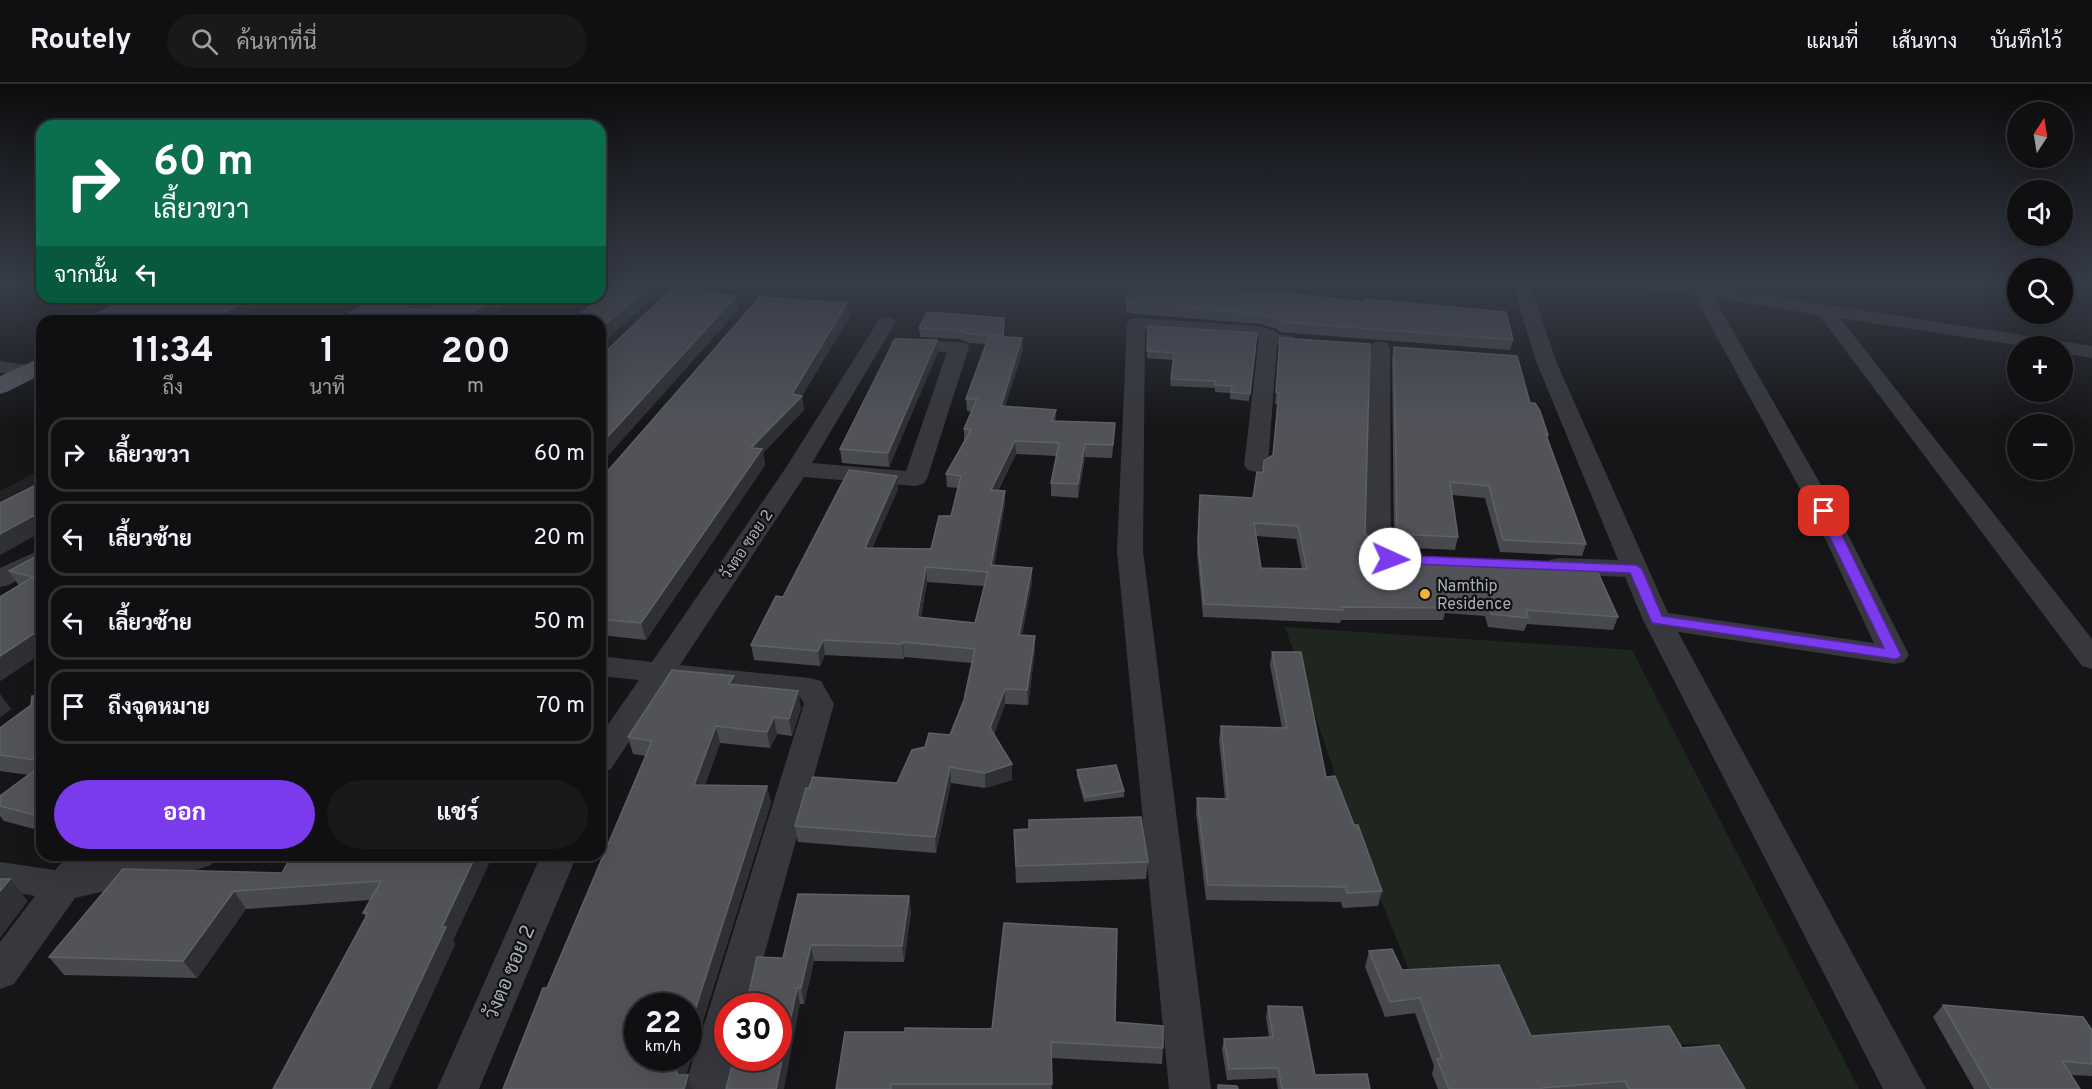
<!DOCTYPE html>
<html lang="th">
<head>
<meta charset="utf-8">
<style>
  body { margin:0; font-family:Overpass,Sarabun,sans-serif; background:#19191b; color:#f1f3f6; height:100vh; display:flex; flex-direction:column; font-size:22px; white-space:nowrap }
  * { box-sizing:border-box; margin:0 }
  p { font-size:20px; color:#9c9d9f }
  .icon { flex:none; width:33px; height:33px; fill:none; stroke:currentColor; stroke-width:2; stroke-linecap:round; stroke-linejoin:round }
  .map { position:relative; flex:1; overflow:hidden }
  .details { position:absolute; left:36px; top:231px; width:570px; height:546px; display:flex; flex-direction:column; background:#101012; border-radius:18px; box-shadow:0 6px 24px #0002,0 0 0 2px #303032 }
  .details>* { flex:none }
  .banner { position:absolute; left:36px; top:36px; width:570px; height:183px; border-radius:18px; box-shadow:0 6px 24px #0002,0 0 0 2px #303032; background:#0b6e4f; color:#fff; overflow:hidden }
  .needle { width:39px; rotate:12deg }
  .buttons { position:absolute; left:2007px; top:18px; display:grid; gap:12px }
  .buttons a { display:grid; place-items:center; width:66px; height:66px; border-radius:50%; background:#101012; box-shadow:0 6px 24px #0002,0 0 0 2px #303032; font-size:30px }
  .speed { position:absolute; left:624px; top:909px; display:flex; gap:12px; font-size:30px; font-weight:700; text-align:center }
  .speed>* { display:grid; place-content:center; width:78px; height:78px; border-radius:50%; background:#101012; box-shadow:0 6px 24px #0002,0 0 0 2px #303032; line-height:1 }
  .speed small { font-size:15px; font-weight:400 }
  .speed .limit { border:9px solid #d22; background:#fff; color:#111 }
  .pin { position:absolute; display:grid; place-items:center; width:51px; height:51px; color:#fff; margin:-26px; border-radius:12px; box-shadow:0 3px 9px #0006 }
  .me { position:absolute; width:66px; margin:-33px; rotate:92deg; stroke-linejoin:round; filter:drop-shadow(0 0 4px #0008) }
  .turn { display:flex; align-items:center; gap:21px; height:126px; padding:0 18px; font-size:27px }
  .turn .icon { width:78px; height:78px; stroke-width:2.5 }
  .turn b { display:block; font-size:42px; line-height:51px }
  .then { display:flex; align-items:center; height:57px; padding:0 18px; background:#0003; gap:12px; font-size:22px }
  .eta { display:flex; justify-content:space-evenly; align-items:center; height:102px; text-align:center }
  .eta b { font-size:36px; font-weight:700; line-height:42px }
  .cta { display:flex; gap:12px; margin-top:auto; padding:12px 18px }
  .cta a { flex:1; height:69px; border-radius:36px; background:#7c3aed; color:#fff; font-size:24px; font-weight:700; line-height:69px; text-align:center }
  .cta a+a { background:#19191b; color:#f1f3f6 }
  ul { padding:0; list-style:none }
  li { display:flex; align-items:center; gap:18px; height:75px; margin:0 12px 9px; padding:0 6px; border:3px solid #303032; border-radius:18px }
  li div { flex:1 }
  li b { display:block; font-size:22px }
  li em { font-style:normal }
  header { display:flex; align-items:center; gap:36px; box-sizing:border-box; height:84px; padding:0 30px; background:#101012; border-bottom:2px solid #303032 }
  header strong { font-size:28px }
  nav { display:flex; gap:33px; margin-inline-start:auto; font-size:21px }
  .search { width:420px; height:54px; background:#19191b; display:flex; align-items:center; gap:15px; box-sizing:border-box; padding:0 21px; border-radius:33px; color:#9c9d9f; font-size:22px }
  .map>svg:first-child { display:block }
  .built { fill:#222225 }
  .green { fill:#1e261f }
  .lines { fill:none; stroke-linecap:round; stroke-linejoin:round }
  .minor { fill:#37383d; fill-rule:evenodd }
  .major { fill:#53555c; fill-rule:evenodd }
  .wall { fill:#47494d; fill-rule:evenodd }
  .shaded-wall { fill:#2f3033 }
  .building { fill:#525359; stroke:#5f6168; stroke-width:1.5; fill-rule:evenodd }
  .route { fill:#7c3aed; stroke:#51269a; stroke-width:1.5 }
  .poi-dot { fill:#f2b134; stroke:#111113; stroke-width:2 }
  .labels { text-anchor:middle; stroke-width:4.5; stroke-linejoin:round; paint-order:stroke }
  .street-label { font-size:16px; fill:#a8adb8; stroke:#111113 }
  .poi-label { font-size:16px; fill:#a8adb8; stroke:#111113; text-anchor:start }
  .near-street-label { font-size:20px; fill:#a8adb8; stroke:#111113 }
</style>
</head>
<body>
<header>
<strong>Routely</strong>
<div class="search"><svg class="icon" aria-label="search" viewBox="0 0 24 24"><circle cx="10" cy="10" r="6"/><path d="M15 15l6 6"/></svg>ค้นหาที่นี่</div>
<nav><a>แผนที่</a><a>เส้นทาง</a><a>บันทึกไว้</a></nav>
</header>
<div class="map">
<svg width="2092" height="1005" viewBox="0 0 2092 1005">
  <rect width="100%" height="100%" fill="#161618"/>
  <!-- built -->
  <path class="built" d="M42,385V409L0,431V407Z"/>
  <!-- green -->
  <path class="green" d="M1285,543L1632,566L1859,1005H1728L1702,960L1537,964L1412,894L1360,763Z"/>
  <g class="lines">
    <!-- minor -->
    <path class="minor" d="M1512,199H1530L1556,277L1668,529L1874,559L1812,427L1694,211L1648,204L1642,203L1639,199L1700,201L2092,262V274L2062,269V262H2024L1840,234L2092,555V585L2082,582L1819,231L1714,214L1836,427L1909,571L1904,578L1894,580L1678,548L1926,1005H1883L1643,536L1625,493L1559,490L1550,488L1546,482L1550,476L1559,474L1618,476L1536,277Z
      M886,233L893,235L895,239L812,379L906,387L947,268L900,266L893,264L890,260L893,256L900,254L966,259L969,263L927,395L923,400L915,402L804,393L680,581L810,594L821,597L834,620L750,922H728V974H735L726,1005H684L804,620L800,613L668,599L611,685L600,689V652L639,596L600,592V572L652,578L785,385L877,239L879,235Z
      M1136,234L1259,242L1276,247L1278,250L1293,252L1296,256L1293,260L1277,261L1268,381L1264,386L1256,388L1248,386L1244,381L1259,254L1145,246L1143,467L1211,1005H1169L1117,467L1127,240L1129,236Z
      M1380,257L1387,259L1390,263L1391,461L1398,468L1422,470L1426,476L1422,482C1399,487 1377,483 1365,461L1370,263L1373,259Z
      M0,277L37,282L40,286L37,290L30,292L0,289Z
      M42,465V483L9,501L0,503V484Z
      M69,771H108L104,778L136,771H217L211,781L199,785L75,814L14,900L0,905V858L35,812L0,806V778L55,786Z
      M541,771H577L479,1005H437Z"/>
    <!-- major -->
    <path class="major" d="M127,213H155L154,215L186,213L183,218L145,237H87L90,232Z
      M42,273V290L9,307L0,310V292Z"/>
  </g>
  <!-- wall -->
  <path class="wall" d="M1185,201L1184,204L1513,256L1510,266L1279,248L1277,245L1259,240L1126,229V219Z
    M847,219L849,233L802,312L804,326L763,369L765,381L646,556L600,551V391L606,389Z
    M1004,234V253L1023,266L1005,322L1056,326V337L1114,352L1112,374L1085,373L1078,414L1051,412V399L1057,372L1016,370L998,407L1005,420L994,481L1032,484V498L1022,551L1035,566L1028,621L1005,620L994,651L1012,680V696L985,704L951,699L936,769L798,758L795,742L897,699L925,663L950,651L964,616L972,579L904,573V575L825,571L820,582L754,576L751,561L783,513L898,405L872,464L931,465L951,432L958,404L947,403L946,390L964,357V345L972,328L967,327L966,315L986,260L969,259L959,255L920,253L919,244ZM927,498L984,502L975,539L921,533Z
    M1148,242L1257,249L1249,317L1230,315V309L1215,308V304L1170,302L1173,276L1147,274Z
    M1280,254L1365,448L1373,462L1394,473L1618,533L1613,546L1527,540L1524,547L1488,543L1485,532L1445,529L1443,536H1341L1340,539L1203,533L1197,469L1200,411L1253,414L1263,388L1264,377L1273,371L1277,320H1275ZM1256,452L1296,455L1302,485L1261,484Z
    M1394,263L1530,319L1548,351L1547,354L1586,460L1582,472L1500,468L1485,414L1452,411L1458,453L1455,466L1394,463L1392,273Z
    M937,270L889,383L842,379L840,365Z
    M42,287V298L37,289Z
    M42,469V569L0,597V513L19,502L9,487Z
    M1272,568L1326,693L1382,807L1378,822L1343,824L1341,818L1206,816L1196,729L1197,714L1225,715L1219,656L1221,642L1282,644L1270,581Z
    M734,592L736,601L801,624L792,652L777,650L770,664L720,659L705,701L767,702L771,719L686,991L693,1005L547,904L646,672L633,670L628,653Z
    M42,608V747L4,737L0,732V712L29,691L0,687V644L31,621L36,612Z
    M1077,686L1124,707V713L1084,718L1077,692Z
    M1029,745L1148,778L1146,795L1016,799L1014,746Z
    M493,771L453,856L455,861L366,833L363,829L370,816L246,825L197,894L64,891L49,873L282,789Z
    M909,812L911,828L904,878L814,877L804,920H800L783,874Z
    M1369,867L1402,886L1531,952L1682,964L1745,1005H1438L1432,990L1434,982L1415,929L1385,933L1365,883Z
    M1943,921L2092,946V992L2071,991L2080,1005H1974L1933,933Z
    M1268,922L1315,991L1370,1005H1278L1276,994L1227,996L1222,965L1224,955L1269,953L1266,933Z
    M1115,938L1163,964L1162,980L1051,974L1052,1005H836L905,948Z"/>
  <!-- shaded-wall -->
  <path class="shaded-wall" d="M652,199L655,212L600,262V245Z
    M736,212L739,225L600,381V361Z
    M256,213H277L228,237H206Z
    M419,213H441L412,235L407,225V222Z
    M495,213H517L484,237H461Z
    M847,219L849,233L802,312L804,326L763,369L765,381L646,556L641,539L751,364L792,310Z
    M1022,254L1023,266L1001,335V322Z
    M937,256V270L889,383L888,369Z
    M1056,326V339L1052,337Z
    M1015,357L1016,370L991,420V406Z
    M1085,360V373L1078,414V400Z
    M897,392L898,405L866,478L865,464Z
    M1005,407V420L992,495L991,481Z
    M42,427V448L0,471V450Z
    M926,483L927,498L918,547L917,533Z
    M1032,484V498L1019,565V551Z
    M42,544V569L0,597V572Z
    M1035,552V566L1028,621L1027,606Z
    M823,556L825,571L820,582L818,567Z
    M903,558L904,573V575L902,560Z
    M601,590L606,607L600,614V591Z
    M734,592L737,609L729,600Z
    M1005,605V620L991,659L990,644Z
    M798,607L801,624L792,652L789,635Z
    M0,610L11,625L0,634Z
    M774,633L777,650L770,664L767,648Z
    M716,642L720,659L699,718L694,701Z
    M1012,680V696L985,704V689Z
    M950,683L951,699L936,769L935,753Z
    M767,702L771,719L682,1004L676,988L680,974H688V948Z
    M476,771H493L453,856L455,861L389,1005H370L442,843Z
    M10,795L28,817L0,854V807Z
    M234,807L246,825L197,894L183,877Z
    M909,812L911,828L904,878L902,862Z
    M811,861L814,877L804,920L801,904Z
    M797,904L800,920L784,1005H776Z
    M688,991L693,1005H684Z"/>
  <!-- building -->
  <path class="building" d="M620,199H652L600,245V237H571Z
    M1130,199H1162L1185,201L1184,204L1274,208L1365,218L1366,215L1506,228L1513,256L1281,238L1278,235L1260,230L1126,219Z
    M674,203L708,206L705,209L736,212L600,361V269L605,268Z
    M185,213H256L206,237H134Z
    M377,213H419L407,222V225H431L448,213H495L461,237H336Z
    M760,213L847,219L792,310L802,312L751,364L762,365L641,539L600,535V391L606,389Z
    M927,228L1004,234L1003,252L968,250L959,246L919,244Z
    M1148,242L1257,249L1250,310L1231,308L1232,302L1215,301L1216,297L1171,295L1174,269L1147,267Z
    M989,252L1022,254L1001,322L1056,326L1052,337L1115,339L1113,361L1085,360L1078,400L1051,399L1059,359L1015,357L991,406L1005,407L991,481L1032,484L1019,551L1035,552L1027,606L1005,605L990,644L1012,680L985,689L950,683L935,753L795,742L806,704H809L813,693L897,699L912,666L925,663L929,649L950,651L964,616L975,565L903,558L902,560L823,556L818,567L751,561L776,512L783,513L849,386L897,392L865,464L931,465L939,432H951L961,392L946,390L971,346L964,345L977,315H966ZM926,483L988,488L975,539L917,533Z
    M1280,254L1370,260L1365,448L1373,462L1394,473L1594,480L1618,533L1526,526L1528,534L1491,530L1489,519L1444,516L1447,524L1342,523L1343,526L1204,520L1198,456L1200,411L1253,414L1257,388H1263L1264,377L1273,371L1279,309L1276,308ZM1254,439L1298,442L1307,485L1261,484Z
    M895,255L937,256L888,369L840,365Z
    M1394,263L1517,272L1530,319H1535L1540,327L1548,351H1546L1586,460L1503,456L1489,402L1450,398L1458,453L1397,450Z
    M42,398V427L0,450V419Z
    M42,469V544L0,572V513L33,493L9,487Z
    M1272,568H1301L1326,693L1335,692L1354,741H1358L1382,807L1347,809L1345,803L1208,801L1197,714L1228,715L1221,642L1287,644Z
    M672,586L734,592L729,600L798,607L789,635L774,633L767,648L716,642L694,701L767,702L688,948V922H638V974H680L676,988L678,991H688L684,1005H503L543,904H547L652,657L628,653Z
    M42,608V677L0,671V644L31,621L32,612H36Z
    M42,681V733L0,722V712Z
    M1116,681L1124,707L1085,713L1077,686Z
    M1141,733L1148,778L1016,782L1014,746L1029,745V736Z
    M292,771H476L442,843H446L370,1005H273L368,829H363L381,797L234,807L183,877L49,873L123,785L282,789Z
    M0,795H10L0,807Z
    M798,810L909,812L902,862L811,861L801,904H797L776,1005H726L734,974H778V922H746L757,873L783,874Z
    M1004,839L1117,845L1115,938L1163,942V964L1051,958L1052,1000H891V1005H836L845,948H905V944L992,945Z
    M1392,865L1402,886L1499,881L1531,952L1669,942L1682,964L1719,961L1745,1005H1629L1625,997L1542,1004V1005H1449L1437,975L1442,974L1420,914L1390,918L1369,867Z
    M1943,921L2083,933L2092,946V980L2062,977L2080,1005H1991Z
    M1268,922L1302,923L1315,991L1367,990L1370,1005H1282L1278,984L1229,985L1224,955L1273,953Z
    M1218,1001L1237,1002L1238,1005H1218Z"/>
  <!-- sky -->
  <linearGradient id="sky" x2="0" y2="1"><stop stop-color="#0c0c0d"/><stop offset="0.59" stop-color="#363c48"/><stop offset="1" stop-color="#363c48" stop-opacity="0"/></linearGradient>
  <rect width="2092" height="340" fill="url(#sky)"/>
  <!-- route -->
  <path class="route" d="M1824,423L1830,427L1901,571L1899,574L1894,575L1652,539L1630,489L1390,479L1384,475L1390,471L1636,481L1642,485L1662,532L1884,564L1817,427Z"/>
  <!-- markers -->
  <circle class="poi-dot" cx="1425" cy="510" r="6"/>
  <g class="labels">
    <!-- street labels -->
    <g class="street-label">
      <text transform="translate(746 460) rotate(-56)" y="6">วังตอ ซอย 2</text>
    </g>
    <!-- poi labels -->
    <g class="poi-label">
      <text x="1437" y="507">Namthip<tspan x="1437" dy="18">Residence</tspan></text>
    </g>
    <!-- near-street labels -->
    <g class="near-street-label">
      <text transform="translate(509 888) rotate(-67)" y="7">วังตอ ซอย 2</text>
    </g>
  </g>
</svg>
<div class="buttons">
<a><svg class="needle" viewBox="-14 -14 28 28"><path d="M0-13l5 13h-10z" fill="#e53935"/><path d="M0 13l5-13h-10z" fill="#9c9d9f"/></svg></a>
<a><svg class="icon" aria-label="sound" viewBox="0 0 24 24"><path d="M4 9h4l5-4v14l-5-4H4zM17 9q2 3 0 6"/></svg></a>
<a><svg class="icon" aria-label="search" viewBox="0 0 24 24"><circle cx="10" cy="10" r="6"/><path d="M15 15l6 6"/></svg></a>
<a>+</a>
<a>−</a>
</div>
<div class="speed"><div>22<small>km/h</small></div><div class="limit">30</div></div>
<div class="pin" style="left:1824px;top:427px;background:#d93025"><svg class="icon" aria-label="arrive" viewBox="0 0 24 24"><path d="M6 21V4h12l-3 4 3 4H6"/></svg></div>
<svg class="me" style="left:1390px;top:475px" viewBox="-20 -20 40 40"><circle r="19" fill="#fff"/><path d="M0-13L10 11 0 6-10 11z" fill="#7c3aed"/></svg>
<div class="banner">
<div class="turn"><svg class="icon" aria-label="right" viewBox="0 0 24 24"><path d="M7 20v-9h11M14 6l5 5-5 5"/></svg><div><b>60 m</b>เลี้ยวขวา</div></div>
<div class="then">จากนั้น<svg class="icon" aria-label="left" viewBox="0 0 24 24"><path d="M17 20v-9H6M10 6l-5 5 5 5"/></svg></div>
</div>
<section class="details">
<div class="eta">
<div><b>11:34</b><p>ถึง</p></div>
<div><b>1</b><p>นาที</p></div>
<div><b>200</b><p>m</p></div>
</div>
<ul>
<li><svg class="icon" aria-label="right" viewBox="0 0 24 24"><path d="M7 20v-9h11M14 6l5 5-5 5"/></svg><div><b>เลี้ยวขวา</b></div><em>60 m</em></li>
<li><svg class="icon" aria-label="left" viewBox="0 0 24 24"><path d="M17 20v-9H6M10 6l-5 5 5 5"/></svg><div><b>เลี้ยวซ้าย</b></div><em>20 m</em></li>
<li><svg class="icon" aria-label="left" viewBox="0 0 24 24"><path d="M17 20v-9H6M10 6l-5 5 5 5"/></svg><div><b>เลี้ยวซ้าย</b></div><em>50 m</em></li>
<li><svg class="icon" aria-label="arrive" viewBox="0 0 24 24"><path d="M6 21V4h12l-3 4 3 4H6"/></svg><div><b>ถึงจุดหมาย</b></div><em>70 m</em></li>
</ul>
<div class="cta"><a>ออก</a><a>แชร์</a></div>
</section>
</div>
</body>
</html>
